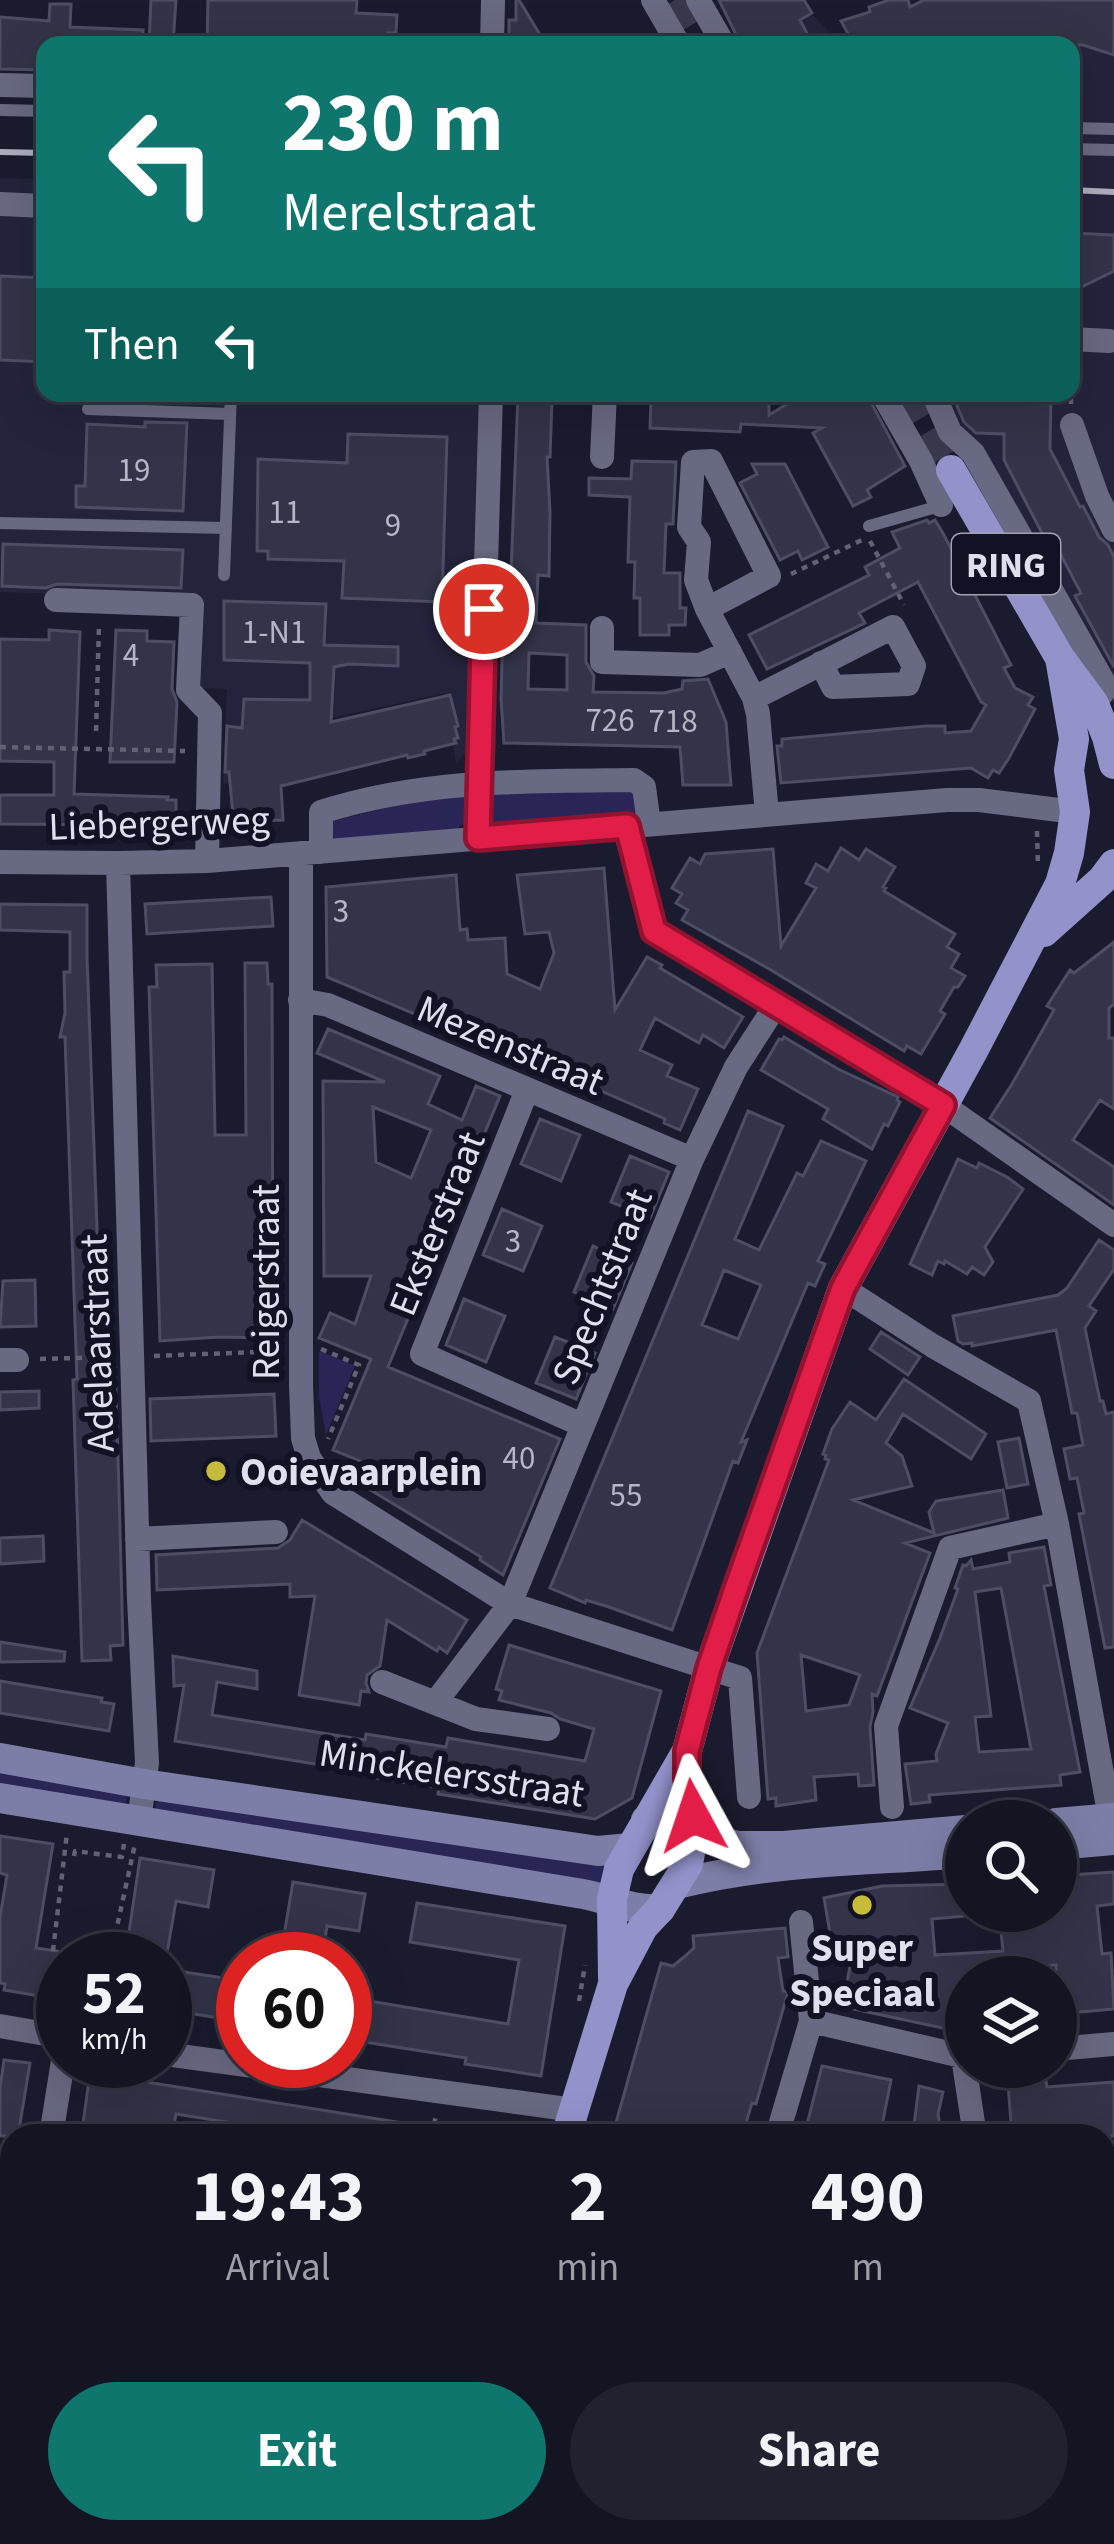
<!DOCTYPE html>
<html lang="en">
<head>
<meta charset="utf-8">
<style>
  body { margin:0; font-family:"Source Sans 3",sans-serif; background:#212130; color:#f1f3f6; height:100vh; display:flex; flex-direction:column; font-size:45px; white-space:nowrap }
  * { box-sizing:border-box; margin:0 }
  p { font-size:39px; color:#9d9ea6 }
  .icon { flex:none; width:66px; height:66px; fill:none; stroke:currentColor; stroke-width:2; stroke-linecap:round; stroke-linejoin:round }
  .map { position:relative; flex:1; overflow:hidden }
  .details { position:absolute; left:0px; top:2124px; width:1116px; height:420px; display:flex; flex-direction:column; background:#141423; border-radius:36px 36px 0 0; box-shadow:0 12px 48px #0002,0 0 0 3px #333341 }
  .details>* { flex:none }
  .top-card { position:absolute; left:36px; top:36px; width:1044px; height:366px; border-radius:24px; box-shadow:0 12px 48px #0002,0 0 0 3px #333341; background:#0f766e; color:#fff; overflow:hidden }
  .tools { position:absolute; left:945px; top:1800px; display:grid; gap:24px }
  .tools a { display:grid; place-items:center; width:132px; height:132px; border-radius:50%; background:#141423; box-shadow:0 12px 48px #0002,0 0 0 3px #333341; font-size:60px }
  .speed { position:absolute; left:36px; top:1932px; display:flex; gap:24px; font-size:60px; font-weight:700; text-align:center }
  .speed>* { display:grid; place-content:center; width:156px; height:156px; border-radius:50%; background:#141423; box-shadow:0 12px 48px #0002,0 0 0 3px #333341; line-height:1 }
  .speed small { font-size:30px; font-weight:400 }
  .speed .limit { border:18px solid #d22; background:#fff; color:#111 }
  .pin { position:absolute; display:grid; place-items:center; width:102px; height:102px; color:#fff; margin:-51px; border:6px solid #fff; border-radius:50%; box-shadow:0 3px 12px #0007 }
  .me { position:absolute; width:132px; margin:-66px; rotate:355deg; stroke-linejoin:round; filter:drop-shadow(0 0 9px #0008) }
  .turn { display:flex; align-items:center; gap:42px; height:252px; padding:0 48px; font-size:54px }
  .turn .icon { width:156px; height:156px; stroke-width:2.5 }
  .turn b { display:block; font-size:84px; line-height:102px }
  .then { display:flex; align-items:center; height:114px; padding:0 48px; background:#0003; gap:24px; font-size:45px }
  .eta { display:flex; justify-content:space-evenly; align-items:center; height:204px; text-align:center }
  .eta b { font-size:72px; font-weight:700; line-height:84px }
  .button { display:flex; gap:24px; margin-top:auto; padding:24px 48px }
  .button a { flex:1; height:138px; border-radius:72px; background:#0f766e; color:#fff; font-size:48px; font-weight:700; line-height:138px; text-align:center }
  .button a+a { background:#212130; color:#f1f3f6 }
  .map>svg:first-child { display:block }
  .built { fill:#24233d }
  .green { fill:#292557 }
  .building { fill:#333349; stroke:#4d4d65; stroke-width:3; fill-rule:evenodd }
  .lines { fill:none; stroke-linecap:round; stroke-linejoin:round }
  .primary-tunnel { stroke:#38394c; stroke-width:30; stroke-dasharray:30 15; stroke-linecap:butt }
  .path { stroke:#626274; stroke-width:4.5; stroke-dasharray:6 6; stroke-linecap:butt }
  .service { stroke:#686982; stroke-width:12 }
  .minor { stroke:#686982; stroke-width:24 }
  .secondary { stroke:#7d7ea7; stroke-width:30 }
  .primary { stroke:#9392cb; stroke-width:30 }
  .rail { stroke:#acadbd; stroke-width:6 }
  .route-casing { stroke:#92132f; stroke-width:30 }
  .route { stroke:#e11d48; stroke-width:21 }
  .poi-dot { fill:#c7bb3b; stroke:#121225; stroke-width:4.5 }
  .labels { text-anchor:middle; stroke-width:12; stroke-linejoin:round; paint-order:stroke }
  .number-label { font-size:33px; fill:#b4b5c5 }
  .shield { fill:#121225; stroke:#a2a2b2; stroke-width:3 }
  .shield-label { font-size:36px; font-weight:bold; fill:#dfe0ee }
  .street-label { font-size:39px; fill:#dfe0ee; stroke:#121225 }
  .poi-label { font-size:39px; font-weight:bold; fill:#dfe0ee; stroke:#121225; text-anchor:start }
</style>
</head>
<body>
<div class="map">
<svg width="1114" height="2544" viewBox="0 0 1114 2544">
  <rect width="100%" height="100%" fill="#1b1b2f"/>
  <!-- built -->
  <path class="built" d="M924,0H1114V705L929,393H1071V45H759L813,15L838,41Z
    M0,178L45,179V393H487L479,739L456,763L444,693L336,717L259,741V780L223,784L227,689L195,688L197,598L0,592Z"/>
  <!-- green -->
  <path class="green" d="M457,790L469,794L468,819L454,832L340,841L329,835L330,822Z
    M496,790L639,791L635,818L504,827C489,819 487,811 487,795Z
    M319,1351L355,1366L326,1435L319,1397Z
    M0,1766L129,1792L125,1805L0,1789Z
    M159,1798L612,1863L602,1887L159,1816L155,1805Z"/>
  <!-- building -->
  <path class="building" d="M151,0H176L173,45H149Z
    M208,0H357L356,13L397,15L396,33H388V45H207Z
    M516,0H519L542,38L509,37V20H516Z
    M719,0H804L812,13L800,20L813,45H741Z
    M889,0H908L910,7L924,0H1114V55L1083,45H859L856,39L852,41L841,21L870,12L869,7Z
    M50,4H71L70,27L143,30L142,45H45V70L0,69V17L49,21Z
    M1071,233L1114,235V271L1071,292Z
    M0,276L45,278V362L0,360Z
    M518,393H544V401H552L550,457H547L550,512L549,576L538,575L536,623L586,625V662L594,676L593,692L664,693L682,689L683,681L708,679L726,722L731,785H683L680,747L504,743L501,699L503,625L509,626ZM529,653L567,655V690L528,689Z
    M805,393H810L814,400L826,393H866L905,466L867,490L871,497L853,506L813,433L822,428L741,424L740,432L650,428L651,400L697,401V394L769,396V415Z
    M957,393H1051L1050,449L1080,507L1083,506L1099,537L1108,545L1114,557V667L1075,596L1081,593L1051,536L1045,539L1004,460V434L976,433L964,422L957,406Z
    M145,422L187,423L183,511L76,507V486H85L87,424L145,427Z
    M348,434L447,437L442,602L342,598L344,561L268,559V551H257L258,459L347,463Z
    M632,461L676,462L673,524H666L664,573H680V608H686L685,625H669V635H640V598H634L635,562H628L630,497L589,495V478L631,479Z
    M752,464H785L828,547L802,560L798,551L780,560L740,483L757,474Z
    M927,520L929,523L935,520L944,535L1011,665L1004,668L1015,688L1033,697L1028,705L1035,709L1009,758L999,773L993,770L988,778L971,768L781,783L777,746H782V739L926,726H945V733L971,731L986,705L981,702L918,582L859,613L865,623L767,669L749,635L869,575L865,567L900,548L892,532Z
    M3,544L183,550L181,588L57,584L46,588L2,586Z
    M224,601L326,604L324,645L398,647V666L349,664L334,667L331,722L450,695L458,726L455,727L458,738L454,739L456,743L424,751L425,754L408,758L407,755L281,786L283,820L255,821V824L234,826L229,772H225L227,726L242,728L244,699L310,700V663L224,660Z
    M49,630L80,632L74,794L168,797L167,800H176V825L150,827L146,831L141,825L0,824V795H54V762L0,761V639L49,640Z
    M116,630L147,631V641L174,642L172,689L177,702L174,762H110Z
    M841,848L859,860L866,849L895,867L883,887L886,888L884,891L955,934L947,947L959,954L951,968L965,976L958,987H954L940,1011L945,1014L921,1054L907,1046L904,1051L771,970L682,920L688,910L676,903L682,894L672,888L690,858L700,864L705,854L773,849L781,946L816,888L806,883L816,864L828,871Z
    M604,868L615,1010L647,957L662,965L660,968L743,1017L724,1048L703,1035L699,1043L655,1018L640,1050L672,1065L667,1076L698,1089L680,1130L664,1123L665,1119L542,1065L525,1061L496,1043L495,1048L327,977L326,887L456,875L460,930L467,929L468,940L505,938L507,974L540,989L554,953L549,932L525,934L517,875Z
    M271,897L273,926L147,934L145,904Z
    M0,904L87,905V957L102,1364L115,1363L119,1491L123,1645L110,1646L111,1660L82,1661L73,1380L77,1379L65,1037H60L65,1013L64,972H70V932L0,930Z
    M1114,942V1004L1109,1008V1038H1114V1109L1100,1100L1073,1140L1114,1167V1205L990,1118L1012,1084L1054,1010L1047,1006L1070,970L1074,973Z
    M245,963H267L268,984H272L273,1338L219,1337L160,1341L149,987H157L156,965L212,964L215,1135H246Z
    M328,1029L440,1076L428,1104L462,1120L476,1086L500,1096L388,1367L560,1439L503,1575L480,1560L481,1557L359,1483L370,1465L333,1450L371,1359L319,1338L330,1313L355,1324L371,1276H324L323,1081L385,1082L317,1053ZM373,1107L431,1130L411,1178L376,1162Z
    M784,1037L838,1069L898,1097L897,1100L900,1102L888,1126L884,1124L872,1149L823,1119L828,1109L761,1070L779,1039L782,1040Z
    M748,1111L783,1126L735,1239L759,1250L797,1173L803,1176L821,1141L866,1161L818,1261L825,1264L815,1286L808,1283L741,1442L747,1440L738,1463L733,1461L672,1630L609,1607L586,1600L585,1603L550,1588ZM724,1270L761,1285L738,1339L702,1325Z
    M540,1119L580,1135L561,1181L521,1164Z
    M630,1156L669,1172L650,1218L611,1202Z
    M958,1159L977,1168L979,1163L1007,1177L1023,1189L985,1247L993,1262L984,1275L972,1267L967,1274L945,1261L944,1264L938,1261L932,1275L910,1264Z
    M502,1209L542,1226L523,1271L483,1255Z
    M1099,1240L1114,1250V1269L1089,1306L1096,1311L1085,1328L1100,1401H1103L1106,1414L1114,1412V1647L1105,1648L1079,1514L1084,1513L1077,1478L1070,1479L1064,1449L1083,1445L1077,1413H1072L1056,1330L972,1346V1343L963,1344L958,1341L953,1316L1058,1295L1067,1288Z
    M593,1246L632,1263L613,1309L574,1292Z
    M35,1280L36,1326L0,1327L3,1281Z
    M464,1299L505,1316L486,1362L446,1345Z
    M881,1332L920,1357L908,1375L870,1349Z
    M555,1337L595,1353L576,1399L536,1383Z
    M904,1379L986,1434L971,1459L903,1414L886,1443L902,1456L912,1486L853,1500L934,1533L929,1512L936,1501L1003,1490L1008,1518L905,1543L930,1553L877,1696L872,1694L873,1712L870,1727L874,1785L859,1786L858,1774L814,1777L816,1800L776,1806V1798L768,1799L757,1653L829,1460L825,1459L826,1455L823,1454L832,1429L850,1402L876,1420ZM801,1655L860,1675L849,1705L806,1711Z
    M39,1391V1408L0,1410V1392Z
    M274,1394L276,1436L151,1441L150,1399Z
    M1019,1438L1028,1484L1007,1488L998,1442Z
    M302,1520L467,1620L447,1653L439,1647L437,1651L387,1620L380,1666L367,1675L366,1683L369,1692L361,1691L359,1705L299,1695L315,1596L290,1597V1584L157,1590L156,1555L278,1548L290,1540Z
    M43,1536L44,1561L0,1564V1538Z
    M1044,1547L1051,1585L1044,1586L1080,1772L1060,1775L1061,1785L929,1795L930,1802L911,1804L905,1764L937,1761L936,1754L948,1723L910,1708L940,1638L958,1589L955,1588L963,1565L966,1566L971,1560L973,1569L1010,1562L1009,1553ZM1001,1588L1031,1749L979,1752L975,1717L991,1716L975,1592Z
    M0,1642L65,1652L64,1661L0,1662Z
    M509,1645L661,1691L632,1798L595,1819L438,1794L439,1788L370,1777V1773L175,1741L184,1685L174,1686L173,1656L257,1671V1689L217,1682L212,1715L365,1740L366,1734L446,1747L448,1738L585,1761L594,1729L560,1719L551,1713L499,1700L502,1691L496,1689Z
    M0,1681L102,1698L101,1702L114,1704L109,1731L0,1713Z
    M0,1836L53,1844L36,1948L63,1952V2000L4,1990L5,1984L0,1983V1917L7,1875L0,1873Z
    M140,1858L214,1870L208,1907L176,1901L166,1959H125Z
    M1114,1872V1904L1097,1906L1102,1954L1111,1953L1114,2009L1056,2014V1965L966,1973V2021L947,2023V2029L849,2008L851,1995L845,1993L851,1961L835,1963L824,1898L882,1886L966,1884V1916L932,1919L935,1955L1003,1951L999,1911H1056V1876Z
    M293,1882L365,1894L359,1931L327,1926L322,1959H280Z
    M417,1903L565,1926L541,2076L465,2064L466,2058L345,2039V1997L508,2024L519,1960L410,1942Z
    M785,1928L788,1957L778,1958L783,1991L788,1992L756,2104L752,2103L742,2136H617L620,2128L615,2126L661,1963L673,1966L684,1957L694,1948L693,1936Z
    M165,1969L243,1981V2022L182,2012L180,2018L175,2008L165,2006Z
    M4,2060L30,2063L18,2136H0V2088Z
    M822,2066L891,2080L880,2136H822L805,2132Z
    M90,2073L422,2126L421,2136H314L176,2114L172,2136H119L82,2131Z
    M1046,2081L1047,2087L1114,2082V2136H1012L1008,2084Z
    M919,2086L943,2092L938,2114L941,2132L913,2133Z"/>
  <g class="lines">
    <!-- primary-tunnel -->
    <path class="primary-tunnel" d="M675,0L702,45
      M905,393L951,470"/>
    <!-- path -->
    <path class="path" d="M1071,374V405
      M870,541L904,605
      M791,574L862,540
      M96,731L99,625
      M0,747L185,751
      M1037,831L1038,867
      M321,1349L359,1365L328,1439
      M154,1356L281,1351
      M40,1359L113,1357
      M988,1819L1031,1816
      M74,1856L75,1851L122,1857L124,1844
      M53,1951L67,1833
      M110,1959L135,1844
      M579,2001L585,1965
      M43,2009L45,1997
      M432,2136L436,2114"/>
    <!-- service -->
    <path class="service" d="M0,110L45,111
      M1071,128L1114,129
      M1071,149L1114,150
      M88,409L230,414
      M0,523L226,528
      M869,526L940,506
      M224,575L231,393
      M165,2022L169,2016L177,2054"/>
    <!-- minor -->
    <path class="minor" d="M653,0L679,45
      M698,0L724,45
      M492,45L493,0
      M0,85L45,86
      M0,204L45,206
      M1071,339L1109,341
      M882,393L921,461L941,505
      M933,393L950,432L973,453L1103,681L1104,691L1094,704
      M1072,425L1097,496L1114,530
      M602,457L605,393
      M56,600L192,605L188,690L210,713L207,861
      M707,609L769,576L711,461L693,462L689,527L699,542L696,580L707,609L754,698L758,714L767,814
      M602,628V662L700,665L730,652
      M754,698L893,627L914,666L908,684L833,687L821,663
      M627,826L654,931L943,1105L1114,1225
      M478,839L491,393
      M321,852V812C424,779 527,781 634,780L644,787L649,824
      M301,853V1385L303,1438L309,1458L333,1493L510,1604L740,1678L749,1797
      M0,862L118,863L207,861L947,800H979L1075,812
      M118,863L139,1599L147,1763L139,1820
      M300,1000L328,1005L692,1159
      M527,1090L422,1354L582,1425
      M843,1288L933,1346L1029,1401L1057,1524L1110,1818
      M0,1360H17
      M137,1539L276,1532
      M382,1682L476,1719L548,1729
      M435,1703L510,1604L692,1159L736,1067L776,1005
      M892,1807L886,1726L950,1548L1057,1524
      M811,2021L966,2057
      M0,2026L63,2037
      M1056,2049L1114,2044
      M165,2054L574,2110
      M963,2057L975,2136
      M51,2136L63,2061
      M777,2136L811,2021L801,1922
      M1104,2308L1114,2306
      M0,2328L12,2301
      M1104,2378L1114,2377
      M1029,2532L1030,2544
      M118,2544L122,2532
      M363,2544L370,2532
      M460,2544L464,2532
      M649,2544L653,2532
      M841,2544L842,2532"/>
    <!-- secondary -->
    <path class="secondary" d="M0,1758L144,1784L598,1851L630,1848
      M0,1798L583,1894C610,1899 632,1911 660,1909
      M646,1820L663,1816L677,1820L693,1836L738,1846H784L966,1830
      M1056,1823L1114,1818
      M1056,1845L1114,1840
      M677,1884C770,1860 870,1861 966,1853"/>
    <!-- primary -->
    <path class="primary" d="M951,470L1060,658L1094,704L1107,737L1114,764
      M1044,932L1102,880L1114,864
      M613,1978L612,1899L619,1869L687,1751
      M566,2136L613,1984L643,1927L660,1909L688,1864L693,1836V1816L687,1778V1751L709,1668L843,1288L974,1049L1060,884L1069,853L1075,812L1069,770L1074,739L1060,658
      M405,2544L411,2532"/>
    <!-- rail -->
    <path class="rail" d="M0,152L45,153
      M1071,190L1114,192"/>
  </g>
  <g class="lines">
    <!-- route casing -->
    <g class="route-casing">
      <path id="route" d="M484,609L478,838L627,826L654,931L943,1105L843,1288L738,1583L709,1668L687,1751V1778L693,1816"/>
    </g>
    <!-- route -->
    <use href="#route" class="route"/>
  </g>
  <!-- markers -->
  <g class="poi-dot">
    <circle cx="216" cy="1471" r="12"/>
    <circle cx="862" cy="1905" r="12"/>
  </g>
  <g class="labels">
    <!-- number labels -->
    <g class="number-label">
      <text x="134" y="481">19</text>
      <text x="285" y="523">11</text>
      <text x="393" y="536">9</text>
      <text x="274" y="643">1-N1</text>
      <text x="131" y="666">4</text>
      <text x="610" y="731">726</text>
      <text x="673" y="732">718</text>
      <text x="341" y="922">3</text>
      <text x="513" y="1252">3</text>
      <text x="519" y="1469">40</text>
      <text x="626" y="1506">55</text>
    </g>
    <!-- shield labels -->
    <rect class="shield" x="952" y="534" width="108" height="60" rx="9"/>
    <g class="shield-label">
      <text x="1006" y="577">RING</text>
    </g>
    <!-- street labels -->
    <g class="street-label">
      <text transform="translate(159 822) rotate(-2)" y="14">Liebergerweg</text>
      <text transform="translate(511 1044) rotate(23)" y="14">Mezenstraat</text>
      <text transform="translate(436 1223) rotate(-68)" y="14">Eksterstraat</text>
      <text transform="translate(265 1282) rotate(-90)" y="14">Reigerstraat</text>
      <text transform="translate(601 1286) rotate(-68)" y="14">Spechtstraat</text>
      <text transform="translate(96 1343) rotate(-92)" y="14">Adelaarstraat</text>
      <text transform="translate(452 1772) rotate(9)" y="14">Minckelersstraat</text>
    </g>
    <!-- poi labels -->
    <g class="poi-label">
      <text x="240" y="1485">Ooievaarplein</text>
      <text x="862" y="1961" text-anchor="middle">Super<tspan x="862" dy="45">Speciaal</tspan></text>
    </g>
  </g>
</svg>
<div class="tools">
<a><svg class="icon" aria-label="search" viewBox="0 0 24 24"><circle cx="10" cy="10" r="6"/><path d="M15 15l6 6"/></svg></a>
<a><svg class="icon" aria-label="layers" viewBox="0 0 24 24"><path d="M12 4l9 5-9 5-9-5zM3 14l9 5 9-5"/></svg></a>
</div>
<div class="speed"><div>52<small>km/h</small></div><div class="limit">60</div></div>
<div class="pin" style="left:484px;top:609px;background:#d93025"><svg class="icon" aria-label="arrive" viewBox="0 0 24 24"><path d="M6 21V4h12l-3 4 3 4H6"/></svg></div>
<svg class="me" style="left:693px;top:1816px" viewBox="-20 -20 40 40"><path d="M0-17L14 15 0 8-14 15z" fill="#e11d48" stroke="#fff" stroke-width="4"/></svg>
<div class="top-card">
<div class="turn"><svg class="icon" aria-label="left" viewBox="0 0 24 24"><path d="M17 20v-9H6M10 6l-5 5 5 5"/></svg><div><b>230 m</b>Merelstraat</div></div>
<div class="then">Then<svg class="icon" aria-label="left" viewBox="0 0 24 24"><path d="M17 20v-9H6M10 6l-5 5 5 5"/></svg></div>
</div>
<section class="details">
<div class="eta">
<div><b>19:43</b><p>Arrival</p></div>
<div><b>2</b><p>min</p></div>
<div><b>490</b><p>m</p></div>
</div>
<div class="button"><a>Exit</a><a>Share</a></div>
</section>
</div>
</body>
</html>
